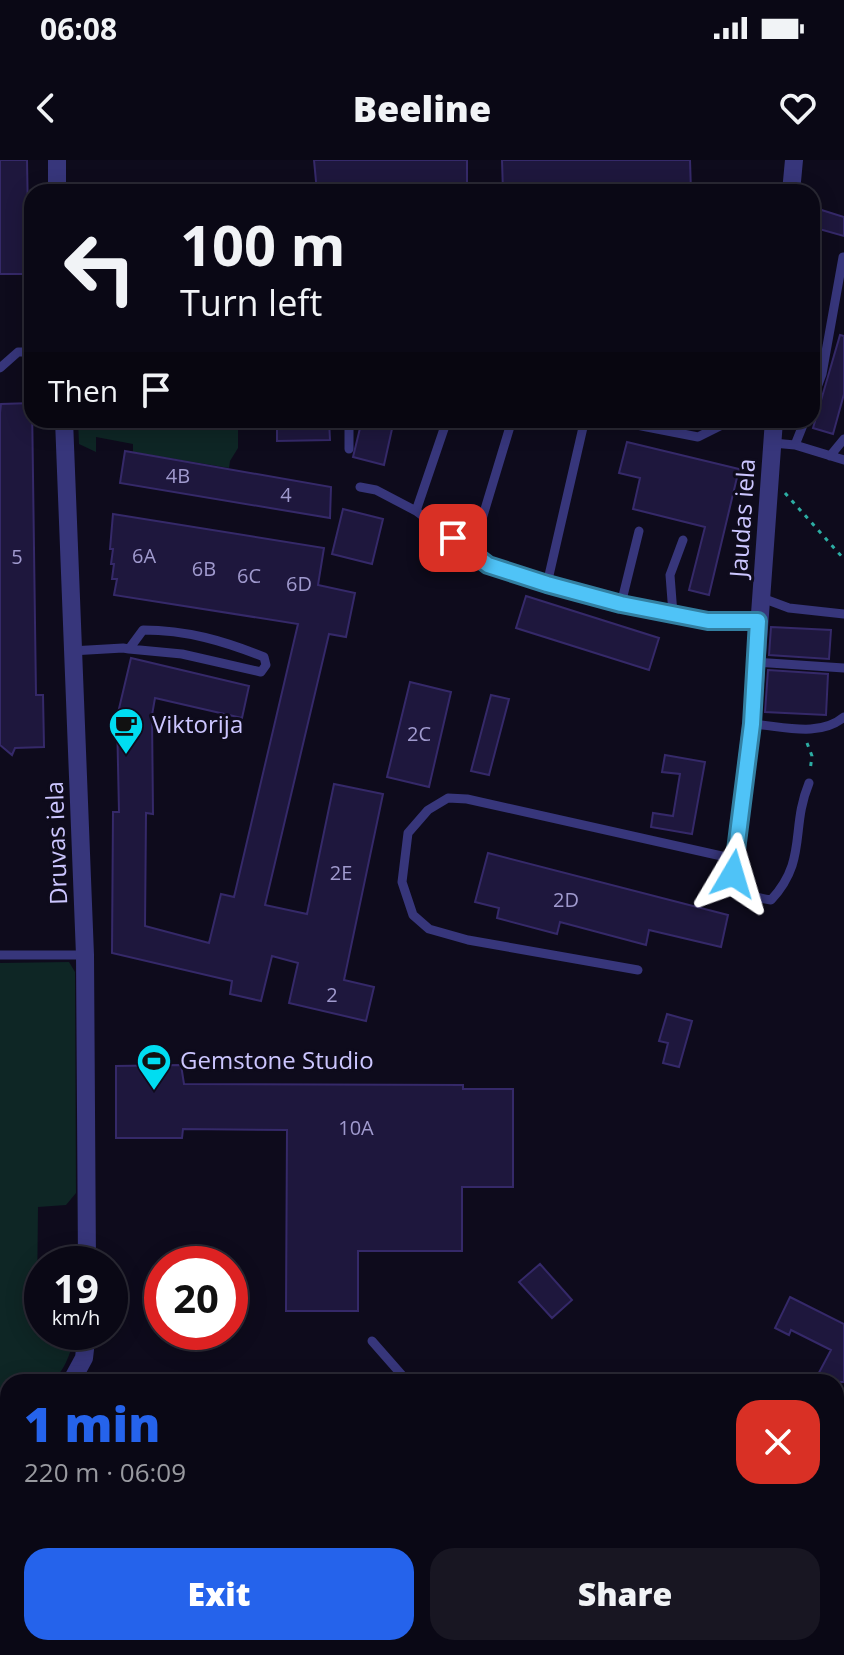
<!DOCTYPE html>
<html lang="en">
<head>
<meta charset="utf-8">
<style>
  body { margin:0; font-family:"Open Sans",sans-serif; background:#181622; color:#f1f3f6; height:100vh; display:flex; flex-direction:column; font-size:30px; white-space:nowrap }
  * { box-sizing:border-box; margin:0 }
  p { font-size:26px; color:#999aa0 }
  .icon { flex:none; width:44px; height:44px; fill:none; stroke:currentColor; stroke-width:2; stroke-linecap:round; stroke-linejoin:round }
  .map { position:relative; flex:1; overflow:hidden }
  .panel { position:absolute; left:0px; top:1214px; width:844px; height:282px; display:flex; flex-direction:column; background:#0a0815; border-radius:24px 24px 0 0; box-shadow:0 4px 20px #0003,0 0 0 2px #2a2934 }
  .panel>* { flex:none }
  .hud { position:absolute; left:24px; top:24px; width:796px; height:244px; border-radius:24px; box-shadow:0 4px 20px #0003,0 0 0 2px #2a2934; background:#0a0815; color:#f1f3f6; overflow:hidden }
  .speed { position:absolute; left:24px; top:1086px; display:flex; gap:16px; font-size:40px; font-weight:700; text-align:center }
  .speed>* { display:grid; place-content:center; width:104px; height:104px; border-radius:50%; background:#0a0815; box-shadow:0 4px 20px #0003,0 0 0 2px #2a2934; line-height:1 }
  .speed small { font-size:20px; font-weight:400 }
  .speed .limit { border:12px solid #d22; background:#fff; color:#111 }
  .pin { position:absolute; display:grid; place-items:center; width:68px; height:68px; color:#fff; margin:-34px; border-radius:16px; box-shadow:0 4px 12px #0006 }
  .me { position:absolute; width:88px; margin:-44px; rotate:7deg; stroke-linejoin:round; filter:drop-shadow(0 0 6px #0008) }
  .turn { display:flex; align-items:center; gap:28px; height:168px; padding:0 24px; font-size:36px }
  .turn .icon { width:104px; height:104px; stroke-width:2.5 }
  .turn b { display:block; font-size:56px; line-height:68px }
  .then { display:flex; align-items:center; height:76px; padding:0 24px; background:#0003; gap:16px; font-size:30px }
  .round { display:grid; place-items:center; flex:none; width:84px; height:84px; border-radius:24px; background:#181622 }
  .headline { display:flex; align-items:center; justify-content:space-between; height:136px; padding:0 24px }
  h1 { font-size:48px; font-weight:800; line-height:60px; color:#2563eb }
  .action { display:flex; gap:16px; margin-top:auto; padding:16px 24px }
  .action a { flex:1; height:92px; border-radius:24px; background:#2563eb; color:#fff; font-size:32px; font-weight:800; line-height:92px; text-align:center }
  .action a+a { background:#181622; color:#f1f3f6 }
  .status { display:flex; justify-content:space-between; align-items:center; height:56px; padding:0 40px; background:#0a0815; direction:ltr }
  .status svg { height:22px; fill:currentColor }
  header { display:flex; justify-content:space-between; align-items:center; height:104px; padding:0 24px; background:#0a0815; font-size:36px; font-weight:800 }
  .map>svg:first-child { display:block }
  .green { fill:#0e2625 }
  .building { fill:#1e173d; stroke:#352969; stroke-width:2 }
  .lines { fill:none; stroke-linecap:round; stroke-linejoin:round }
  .path { stroke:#2cada3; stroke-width:3; stroke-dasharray:4 6; stroke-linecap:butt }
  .service { stroke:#37367b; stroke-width:9 }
  .minor { stroke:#37367b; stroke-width:18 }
  .route-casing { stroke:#337fa1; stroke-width:20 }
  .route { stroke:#4fc3f7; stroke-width:14 }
  .labels { text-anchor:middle; stroke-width:6; stroke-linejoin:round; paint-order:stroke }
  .number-label { font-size:20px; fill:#a09ace }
  .street-label { font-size:24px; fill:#ccc6ff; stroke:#0e0b1c }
  .poi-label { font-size:24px; fill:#ccc6ff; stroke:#0e0b1c; text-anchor:start }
</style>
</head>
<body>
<div class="status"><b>06:08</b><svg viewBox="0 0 49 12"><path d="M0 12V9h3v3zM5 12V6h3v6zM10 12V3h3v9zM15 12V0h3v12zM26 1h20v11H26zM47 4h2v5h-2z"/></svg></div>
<header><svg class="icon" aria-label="back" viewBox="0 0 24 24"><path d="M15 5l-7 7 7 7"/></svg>Beeline<svg class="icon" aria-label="heart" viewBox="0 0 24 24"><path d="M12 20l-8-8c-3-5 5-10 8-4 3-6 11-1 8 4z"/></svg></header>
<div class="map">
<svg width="844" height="1495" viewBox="0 0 844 1495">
  <rect width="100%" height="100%" fill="#0e0b1c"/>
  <!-- green -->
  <path class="green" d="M78,260H238V288L230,301L229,308L133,292V284L96,277V292L79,284Z
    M69,802L75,812L76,1033L66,1045L38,1047L37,1140H42V1172H75C73,1187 64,1217 48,1222C37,1225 20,1222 8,1222V1235L0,1236V803Z
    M8,1257V1379L0,1380V1258Z"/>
  <!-- building -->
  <path class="building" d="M0,0H27L29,114H0Z
    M314,0H467V29L317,32Z
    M502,0H690L691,32H503Z
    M812,47L844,57V76L812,67Z
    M840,175L844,176V234L833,274L813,268Z
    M32,243L36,535H43L44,587L15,588L12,595L0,585V253L1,244Z
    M277,260H329L330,280L277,281Z
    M362,260H394L384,305L353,297Z
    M627,282L739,309L709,435L689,430L705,367L633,349L640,318L619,313Z
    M125,291L331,327L330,358L120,323Z
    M343,349L383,359L372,404L332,394Z
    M113,354L324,388L318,425L355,433L346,477L329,474L265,745L307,754L334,624L383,634L344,820L374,827L366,861L289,843L298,803L272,796L261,841L230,834L232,821L112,793L113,652H119L117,557L131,498L249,526L242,558L155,538L152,555L153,654L146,653L145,766L209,783L221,734L234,737L298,464L114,435L117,419H112L114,404H111L113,389H110Z
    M526,436L659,478L649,510L516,468Z
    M771,467L831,470L829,499L769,495Z
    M768,510L828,514L826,555L765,552Z
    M410,522L451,532L429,627L387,617Z
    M491,535L509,539L489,615L471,611Z
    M665,595L705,602L692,674L651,667L653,653L673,656L680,614L662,612Z
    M488,693L728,755L721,787L649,770L646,785L560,762L557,774L497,758L499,748L475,742Z
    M667,854L692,861L679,907L663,903L668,883L659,881Z
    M181,905L184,924L463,925V929H513V1027H462V1091H358V1151H286L287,970L183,969L182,978H116V906Z
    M540,1104L572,1140L552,1158L519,1122Z
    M790,1137L844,1164V1222H814L831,1190L791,1170L789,1175L775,1168Z"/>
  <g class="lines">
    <!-- path -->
    <path class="path" d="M785,333L844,399
      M807,583L812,596L810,611"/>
    <!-- service -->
    <path class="service" d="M0,208L18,192H32
      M812,241L822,214L843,97
      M349,260V289
      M611,260L698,277L732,260L774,264
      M773,283L795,285L844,300
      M795,285L805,260
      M830,296L844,279
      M360,327L376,330L416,351L488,405L547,424L621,444L708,461H758
      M416,351L447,260
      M472,392L512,260
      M547,424L584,263L606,260
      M762,438L789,448L844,454
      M621,444L639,371
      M673,454L670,415L683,380
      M71,491L123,488L129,489L182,494L261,512L266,505L264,497C224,481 187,470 143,470L129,489
      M756,502L844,508
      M752,564C782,566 819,578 844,557
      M0,795H85
      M638,810L468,780L429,769L413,755L402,722L408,673L428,650L448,638L467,639L735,699C732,728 743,736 771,740C808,700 790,669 809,623
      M372,1181L408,1222
      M0,1429L8,1430
      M207,1488L212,1495
      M270,1488L276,1495
      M639,1488L642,1495"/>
    <!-- minor -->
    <path class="minor" d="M57,32V0
      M791,32L794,0
      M64,260L85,795L87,1104
      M735,699L753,551L774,260
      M71,1222L84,1198L87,1172
      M0,1249L8,1247"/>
  </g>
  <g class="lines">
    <!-- route casing -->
    <g class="route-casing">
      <path id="route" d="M453,378L488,405L547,424L621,444L708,461H758L752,564L733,714"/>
    </g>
    <!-- route -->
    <use href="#route" class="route"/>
  </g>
  <!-- icons -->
  <defs>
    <g id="cafe-pin" transform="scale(1.8)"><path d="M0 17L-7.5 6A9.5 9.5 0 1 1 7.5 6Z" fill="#00ddf1" stroke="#0e0b1c"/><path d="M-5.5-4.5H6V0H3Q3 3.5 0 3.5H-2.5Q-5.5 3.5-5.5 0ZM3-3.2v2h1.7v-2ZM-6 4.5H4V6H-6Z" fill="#111"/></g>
    <g id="stadium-pin" transform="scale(1.8)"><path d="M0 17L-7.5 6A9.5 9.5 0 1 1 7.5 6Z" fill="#00ddf1" stroke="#0e0b1c"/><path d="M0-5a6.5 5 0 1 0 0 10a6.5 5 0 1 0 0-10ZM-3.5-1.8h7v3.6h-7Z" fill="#111"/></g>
  </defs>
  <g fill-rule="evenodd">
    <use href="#cafe-pin" x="126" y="565"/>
    <use href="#stadium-pin" x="154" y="901"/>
  </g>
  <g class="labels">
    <!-- number labels -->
    <g class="number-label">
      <text x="178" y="323">4B</text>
      <text x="286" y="342">4</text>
      <text x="144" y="403">6A</text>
      <text x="17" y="404">5</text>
      <text x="204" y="416">6B</text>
      <text x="249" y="423">6C</text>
      <text x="299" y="431">6D</text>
      <text x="419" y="581">2C</text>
      <text x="341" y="720">2E</text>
      <text x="566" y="747">2D</text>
      <text x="332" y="842">2</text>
      <text x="356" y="975">10A</text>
    </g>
    <!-- street labels -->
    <g class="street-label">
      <text transform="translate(743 358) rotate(-86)" y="8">Jaudas iela</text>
      <text transform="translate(57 683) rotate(-92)" y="8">Druvas iela</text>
    </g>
    <!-- poi labels -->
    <g class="poi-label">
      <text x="152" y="573">Viktorija</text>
      <text x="180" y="909">Gemstone Studio</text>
    </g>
  </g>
</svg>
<div class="speed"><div>19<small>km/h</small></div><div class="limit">20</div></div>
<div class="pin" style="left:453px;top:378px;background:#d93025"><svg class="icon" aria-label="arrive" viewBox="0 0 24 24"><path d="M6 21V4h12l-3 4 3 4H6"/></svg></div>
<svg class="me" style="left:733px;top:714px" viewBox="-20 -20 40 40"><path d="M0-17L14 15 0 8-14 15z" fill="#4fc3f7" stroke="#fff" stroke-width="4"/></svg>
<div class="hud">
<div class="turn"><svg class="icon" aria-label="left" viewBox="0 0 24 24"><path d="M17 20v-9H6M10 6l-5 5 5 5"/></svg><div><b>100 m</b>Turn left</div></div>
<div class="then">Then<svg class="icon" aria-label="arrive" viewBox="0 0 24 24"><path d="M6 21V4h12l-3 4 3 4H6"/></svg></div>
</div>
<section class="panel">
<div class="headline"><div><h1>1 min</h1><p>220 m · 06:09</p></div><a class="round" style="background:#d93025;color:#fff"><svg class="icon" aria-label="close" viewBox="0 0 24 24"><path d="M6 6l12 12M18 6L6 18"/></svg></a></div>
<div class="action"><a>Exit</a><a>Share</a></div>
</section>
</div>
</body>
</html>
